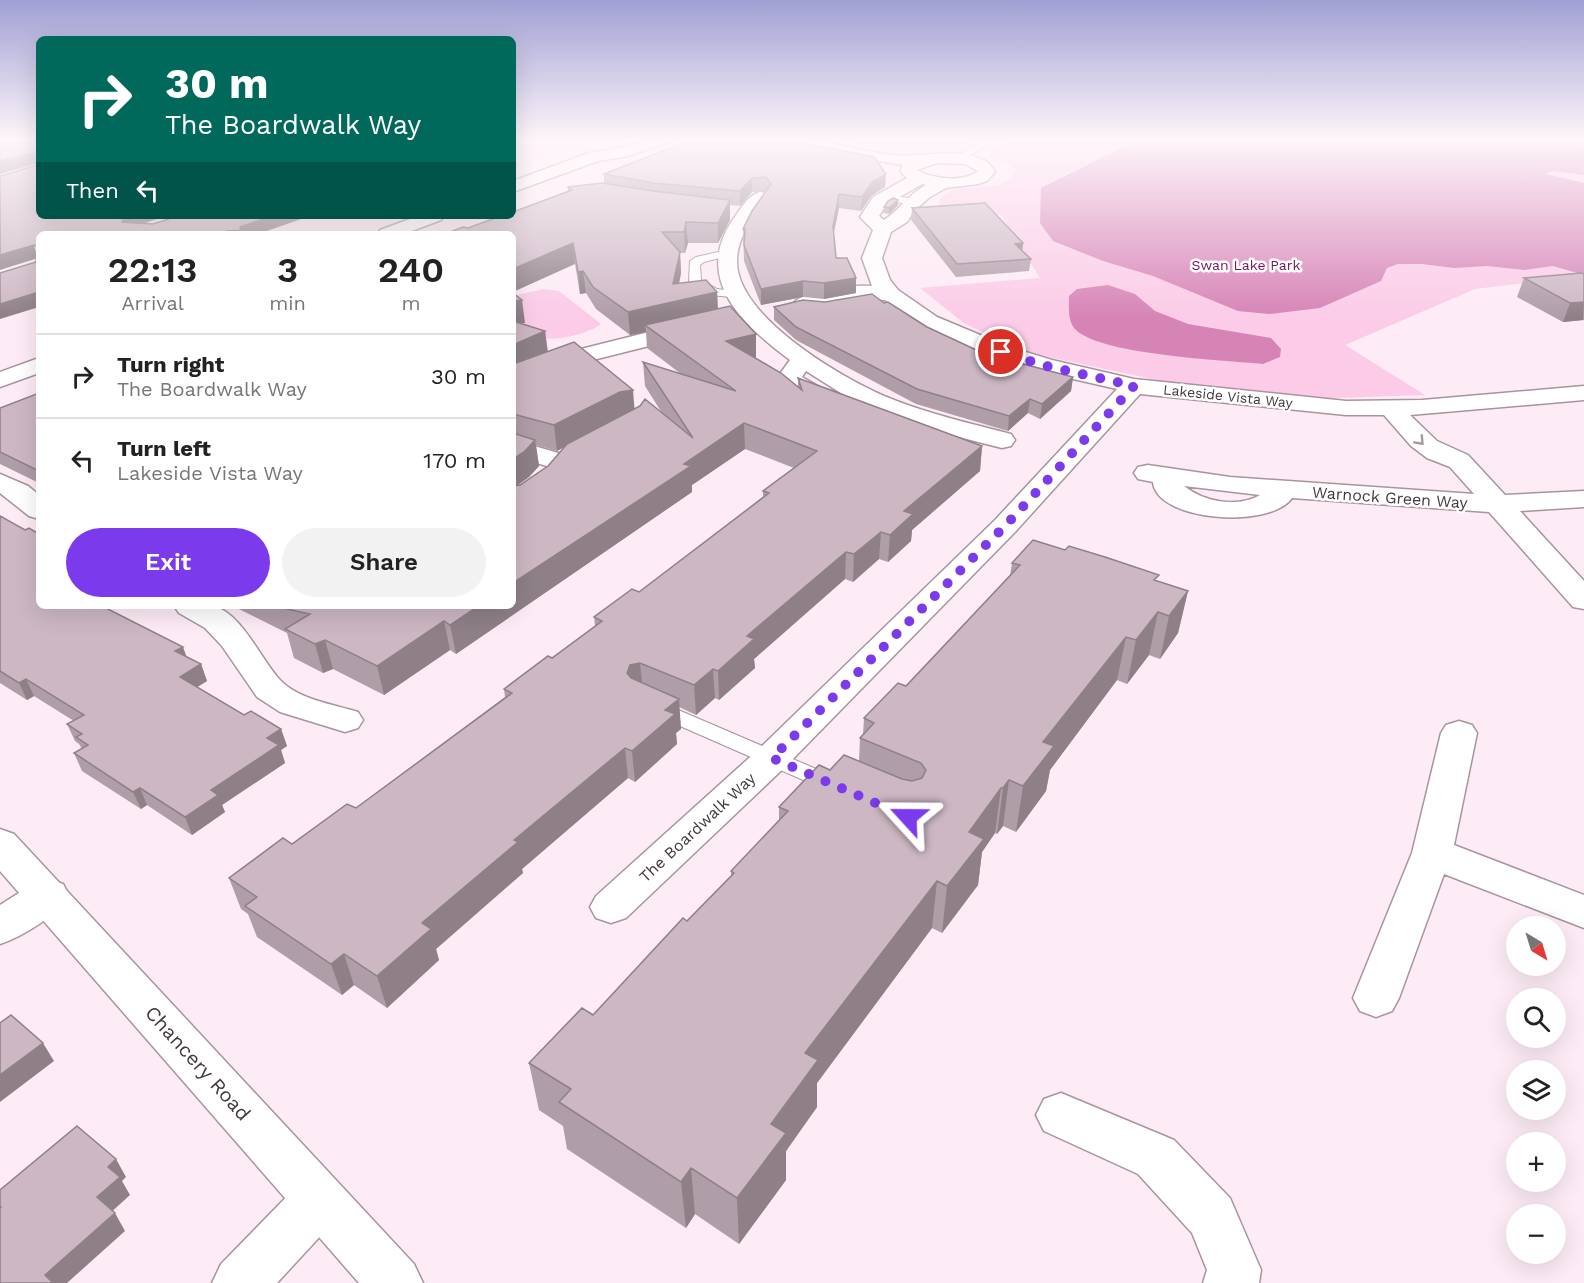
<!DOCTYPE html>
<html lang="en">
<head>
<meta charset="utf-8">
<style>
  body { margin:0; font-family:"Work Sans",sans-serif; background:#f2f2f2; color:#222; height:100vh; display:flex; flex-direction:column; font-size:22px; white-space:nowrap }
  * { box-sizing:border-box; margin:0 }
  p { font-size:20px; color:#767676 }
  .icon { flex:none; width:33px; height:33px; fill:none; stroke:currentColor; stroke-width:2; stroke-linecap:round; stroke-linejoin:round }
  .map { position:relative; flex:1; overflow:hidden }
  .drawer { position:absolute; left:36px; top:231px; width:480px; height:378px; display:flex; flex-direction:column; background:#fff; border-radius:9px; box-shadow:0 6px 24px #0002 }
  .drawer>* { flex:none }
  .banner { position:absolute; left:36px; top:36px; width:480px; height:183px; border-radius:9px; box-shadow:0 6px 24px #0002; background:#00695c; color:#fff; overflow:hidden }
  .needle { width:39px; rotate:142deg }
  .buttons { position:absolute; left:1506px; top:916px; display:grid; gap:12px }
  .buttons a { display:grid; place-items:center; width:60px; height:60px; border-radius:50%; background:#fff; box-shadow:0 6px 24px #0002; font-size:30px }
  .pin { position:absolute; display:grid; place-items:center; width:51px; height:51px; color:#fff; margin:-26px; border:3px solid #fff; border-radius:50%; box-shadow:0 2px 6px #0007 }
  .me { position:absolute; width:66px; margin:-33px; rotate:294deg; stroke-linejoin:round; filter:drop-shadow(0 0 4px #0008) }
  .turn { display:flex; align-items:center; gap:21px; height:126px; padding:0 30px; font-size:27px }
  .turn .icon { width:78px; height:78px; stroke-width:2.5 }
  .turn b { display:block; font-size:42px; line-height:51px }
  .then { display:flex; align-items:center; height:57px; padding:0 30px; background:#0003; gap:12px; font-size:22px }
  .eta { display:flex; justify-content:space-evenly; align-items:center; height:102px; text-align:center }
  .eta b { font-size:36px; font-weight:600; line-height:42px }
  .action { display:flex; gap:12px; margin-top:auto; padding:12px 30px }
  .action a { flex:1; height:69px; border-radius:36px; background:#7c3aed; color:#fff; font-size:24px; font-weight:600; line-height:69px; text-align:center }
  .action a+a { background:#f2f2f2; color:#222 }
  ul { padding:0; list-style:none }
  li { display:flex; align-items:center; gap:18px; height:84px; padding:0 30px; border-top:2px solid #e0e0e0 }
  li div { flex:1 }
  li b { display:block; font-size:22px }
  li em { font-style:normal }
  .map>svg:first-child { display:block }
  .built { fill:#f8dbeb }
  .green { fill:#fbcbe7 }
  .water { fill:#d683b6 }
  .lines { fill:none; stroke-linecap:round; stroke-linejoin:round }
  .lane-casing { stroke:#a8949f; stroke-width:2 }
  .street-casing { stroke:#a8949f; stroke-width:3 }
  .secondary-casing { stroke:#a8949f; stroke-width:3 }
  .lane { fill:#fff; fill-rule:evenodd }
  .street { fill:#fff; fill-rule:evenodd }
  .secondary { fill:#fff; fill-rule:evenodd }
  .wall { fill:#af9da8; fill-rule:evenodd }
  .shaded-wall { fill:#8f8088 }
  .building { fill:#ccb7c3; stroke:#8f8088; stroke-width:1.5 }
  .oneway { stroke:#a09c9e }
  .route { stroke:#7c3aed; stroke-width:10; stroke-dasharray:0 18 }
  .labels { text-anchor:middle; stroke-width:5; stroke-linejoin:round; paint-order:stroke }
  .far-park-label { font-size:14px; fill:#77145a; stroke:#fff }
  .far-street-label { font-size:14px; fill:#40383d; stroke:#fff }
  .street-label { font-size:16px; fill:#40383d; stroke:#fff }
  .near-street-label { font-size:20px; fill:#40383d; stroke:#fff }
</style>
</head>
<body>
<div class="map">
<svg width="1584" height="1283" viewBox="0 0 1584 1283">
  <rect width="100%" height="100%" fill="#fdebf5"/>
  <!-- built -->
  <path class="built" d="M513,139H599L513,169Z"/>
  <!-- green -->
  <path class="green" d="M828,139H974L954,149L906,154Z
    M1017,139H1584V286L1535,282L1475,289L1345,345L1425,395L1308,399L1166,382L1030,353L965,324L920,288L1040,278L1001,215L934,218L941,197C946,194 952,190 958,189C979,185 1004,192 1017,170L1007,163L989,156L991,152Z
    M543,289L559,291L601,324C592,332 554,343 542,337C532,332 522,320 513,313V296Z"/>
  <!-- water -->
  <path class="water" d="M1139,139H1506C1532,140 1559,137 1584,146V175L1552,171L1546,174L1584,183V275L1553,266L1524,270L1487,266L1454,268L1422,264H1398L1387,268L1381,281L1320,308L1269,314L1238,311L1153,276L1103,261L1053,241L1040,223L1041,188Z
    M1108,285L1135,294L1155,311L1188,324L1271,338L1281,349L1280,357L1263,364C1222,360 1106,355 1077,331C1067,323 1069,307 1069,296L1077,289Z"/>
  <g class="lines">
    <!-- lane casing -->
    <g class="lane-casing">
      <path id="lane" d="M988,139H999L959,161L951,159Z
        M885,194L913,199L918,202L913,205L881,199L880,197Z
        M727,250L733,253L731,255L704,262L700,265L701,280L717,289L742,292L744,295L742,298L710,295L689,282L690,261L696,257Z
        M655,700L842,780L845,785L842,790L834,793L826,790L648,712L645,707L648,702Z"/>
    </g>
    <!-- street casing -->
    <g class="street-casing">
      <path id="street" d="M773,139C813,135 852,150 891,155C921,158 950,148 978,158C987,160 991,165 995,172L987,181L978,184L946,188L930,197L915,210L907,222L891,232L882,258L890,280L898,290L937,317L1009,347L1052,360L1134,379L1346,401L1422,400L1584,386V400L1410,415L1437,441L1468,455L1505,495L1584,491V507L1520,511L1584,581V609L1573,607L1489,512L1292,498C1269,530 1156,521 1153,482L1138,479L1134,473L1138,467L1148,465L1230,477L1474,494L1450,467L1427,458L1411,446L1384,415H1346L1140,394L1015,532L785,767L626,918L611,923L596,918L590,907L596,896L759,749L995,520L1117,389L1038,371L993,357L921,327L885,300L846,299L830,302L803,311L795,310L792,305C804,288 853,285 872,286L862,258L873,230L860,217L873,197L907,178L901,172L902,165L781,144ZM937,163L965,164L978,171C963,183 933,179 917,170ZM922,184L926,185C907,195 900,210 884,220L879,216L886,205ZM1184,486L1260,495C1237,508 1204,502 1184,486Z
        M760,192L766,193L769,197C755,217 737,235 737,261C736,316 840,377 884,396C924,413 969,423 1011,434L1015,440L1011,446L1002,448C950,435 897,421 849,398L851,401L848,406C825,412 790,397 777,378L790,360C744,326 693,280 732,221C739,211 748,195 760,192ZM806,371L844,395L821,388L802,377Z
        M689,322L697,324L700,329L697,334L565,367L513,389V373L549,357Z
        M513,440L569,456L573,462L569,468L560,470L513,456Z
        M0,474L28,486L39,495V519L29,516L0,493Z
        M174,606C186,606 200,604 212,606C241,611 261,660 280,680C299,700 333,704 358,712L363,720L358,728L345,732L280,712L257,697L222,646L205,628L179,613Z
        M1459,721L1472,725L1477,733L1454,845L1584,895V928L1444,874L1399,998L1392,1011L1376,1017L1360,1011L1353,998L1412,853L1441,733L1446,725Z
        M48,879L63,884L69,895C58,915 22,937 0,944V905L33,884Z
        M1061,1093L1174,1140L1230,1198L1261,1270L1259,1283H1203L1207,1270L1192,1233L1138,1174L1044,1131L1036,1115L1044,1099Z
        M319,1175L337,1182L345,1200L337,1218L277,1283H212L221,1264L301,1182Z"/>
    </g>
    <!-- secondary casing -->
    <g class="secondary-casing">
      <path id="secondary" d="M649,139H671L669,142L628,156L598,161L513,192V181L589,153L620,148Z
        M418,216H444L441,220L404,234H378L380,230Z
        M39,358V373L0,387V372Z
        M0,829L14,834L414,1264L423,1283H359L0,871Z"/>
    </g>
    <!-- lane -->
    <use href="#lane" class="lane"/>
    <!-- street -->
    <use href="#street" class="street"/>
    <!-- secondary -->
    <use href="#secondary" class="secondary"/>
  </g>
  <!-- wall -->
  <path class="wall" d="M693,139H802V143L885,187L871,196L861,211L839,208L833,236L836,258L856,278V293L824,299L803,297L761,305L744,261L743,229L766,191L752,192L740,206L730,205V220L718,243H688L685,253H680L681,273L679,284L717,292L718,309L756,357L755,358L798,386V378L982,446L980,471L912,530L911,541L888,562L879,559L853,582L845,579L754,659L755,668L719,700L715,698L696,715L679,707L681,729L676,733L677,744L635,782L628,778L522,869L523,873L436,949L439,960L387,1008L354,985L342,995L257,937L248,914L241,909L229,878L356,808L505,697L504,689L552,658L595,626L594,617L639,592L763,498V491L794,468L745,449L692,485V492L456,654L450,650L384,695L333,669L323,673L294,658L287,633L233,606H513V293L525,323H520L545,331L548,352L635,409L662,413L645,386L643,362L681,374L647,348L646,332L630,335L596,309L586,293L580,294L575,264L468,228L568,191V187L604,183V174ZM536,445L557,451L565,446L548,466L520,485L517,486L529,477L539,466Z
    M898,205L889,214L883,213L884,207Z
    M912,208L1023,243L1022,250L1031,259L1029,271L956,277L911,220Z
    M1584,274V320L1563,322L1517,297L1524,278Z
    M825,302L884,303L927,327L985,354L1073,377L1071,391L1040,419L1028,413L1008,431L916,404L796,340L774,320V307Z
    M39,393V483L0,464V408Z
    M0,516L39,606L187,657L201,664L207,681L197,687L244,715L281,729L287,746L281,750L285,763L222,805L225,812L192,835L147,805L141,809L82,771L74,753L82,749L79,744L75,741L67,724L74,721L34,696L27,700L0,683Z
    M1012,563L1157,581L1188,591L1178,633L1160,659L1149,655L1127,684L1117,680L1050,770L1046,791L1016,832L1003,826L997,834L995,833L982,852L978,885L942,933L932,928L817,1083V1107L786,1151V1180L739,1244L695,1214L686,1228L567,1149L563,1126L539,1110L529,1063L593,1015L731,876V871L779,820V807L830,770L859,761L860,738L863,735L864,718L906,686L1010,576Z"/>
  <!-- shaded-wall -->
  <path class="shaded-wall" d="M799,139H802V150L793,141Z
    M35,152L38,163L0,174V161Z
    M886,174L885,187L871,196L861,211L862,197L872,182Z
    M752,178V192L740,206V191Z
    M839,194V208L832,241L833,226Z
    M730,200V220L718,243V223Z
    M898,200V205L889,214V208Z
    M125,216H167L129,228L122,222Z
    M272,216H310L258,234H219Z
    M686,222L688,243L685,253L684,232Z
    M573,243L575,264L513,292V269Z
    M1023,243L1022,255L1015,244Z
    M34,245L38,258L0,270V255Z
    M680,252L681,273L675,302L717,292L718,314L645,325L646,332L630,335L628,312L673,284Z
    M583,271L586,293L580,294L578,272Z
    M856,278V293L824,299V283Z
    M803,281V297L761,305V289Z
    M39,292V307L0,319V304Z
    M522,300L525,323L513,324V301Z
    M1584,302L1583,320L1563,322L1570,303Z
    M545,331L548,355L513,371V345Z
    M756,334V357L727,365L726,341Z
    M1073,377L1071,391L1040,419L1042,404Z
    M633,390L635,415L622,417L557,451L554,425L620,392Z
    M1030,399L1028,413L1008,431L1009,416Z
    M744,423L745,449L692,485V492L456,654L450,625L478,606H513V583L684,464Z
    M535,440L539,466L529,477L513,488V459Z
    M982,446L980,471L912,530L911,541L888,562L890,535L904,511Z
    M881,532L879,559L853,582L854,554Z
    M846,552L845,579L754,659L755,668L719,700L718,671L747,636Z
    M1188,591L1178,633L1160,659L1169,616Z
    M1158,612L1149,655L1127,684L1136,640Z
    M444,621L450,650L384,695L377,666Z
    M1126,637L1117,680L1050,770L1046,791L1016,832L1023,786L1043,742Z
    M325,640L333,669L323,673L315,644Z
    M183,647L189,663L175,651Z
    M640,663L643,692L633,695L627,673L630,665Z
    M201,664L207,681L186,694L180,677Z
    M713,669L715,698L696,715L694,685Z
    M26,679L34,696L27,700L19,683Z
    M679,699L681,729L676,733L677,744L635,782L632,751L665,710Z
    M281,729L287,746L281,750L285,763L222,805L225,812L192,835L185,817L211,790L267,738Z
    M625,748L628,778L522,869L523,873L436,949L439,960L387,1008L377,976L422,923L514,840Z
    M1009,780L1003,826L997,834L1003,788Z
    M140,788L147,805L141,809L133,792Z
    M1001,788L995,833L982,852L978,885L942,933L947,886L969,832Z
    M937,881L932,928L817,1083V1107L786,1151V1180L739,1244L737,1198L771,1124L805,1053Z
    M344,954L354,985L342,995L331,964Z
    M43,1043L54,1061L0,1102V1075Z
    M116,1159L126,1177L122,1181L130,1195L108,1215L97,1197L108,1167Z
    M691,1168L695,1214L686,1228L681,1182Z
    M115,1213L125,1231L67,1283H50L45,1275Z"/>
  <!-- building -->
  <path class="building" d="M0,139H39V216H125L122,222L153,224L178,216H272L240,227L241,230L227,231L219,234H39V292L0,304V273L36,262L37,247L34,245L0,255V176L37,165V154L35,152L0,161Z
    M693,139H799L793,141L874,157L886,174L872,182L862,197L839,194L833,226L836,258H847L856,278L824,283L803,281L761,289L744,245L745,229H743L752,211L771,184L766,177L752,178L740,191L654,183L604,174Z
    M602,183L653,191L730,200L718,223L686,222L684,232H662L680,252L673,284L706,280L717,292L628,312L593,287L583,271L578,272L573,243L513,269V234H445L463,227L468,228L501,216H513V212L572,190L568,187Z
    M893,198L898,200L889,208L884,207L888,201Z
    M985,203L1023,243L1015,244L1031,259L957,264L912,208Z
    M1581,273L1584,274V302L1570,303L1524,278Z
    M513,293L522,300L513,301Z
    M872,294L884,303L888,302L927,327L985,354L1073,377L1042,404L1030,399L1009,416L917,389L796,327L774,307L803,300L825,302Z
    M730,306L756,334L726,341L781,373L802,390L798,378L982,446L904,511L913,514L890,535L881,532L854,554L846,552L747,636L754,639L718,671L713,669L694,685L640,663L630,665L627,673L631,678L679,699L665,710L675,714L632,751L625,748L514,840L518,842L422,923L431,929L377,976L344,954L331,964L245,906L257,897L229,878L283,838L292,844L347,804L356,808L512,693L504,689L548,656L552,658L602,621L594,617L632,589L639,592L769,493L763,491L817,451L744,423L684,464L691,466L513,583V486L520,485L548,466L567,444L640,406L645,399L693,438L643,362L736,391L645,325Z
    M513,321L545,331L513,345Z
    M574,342L633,390L620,392L554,425L513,414V364Z
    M39,393V471L0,452V408Z
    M513,433L535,440L525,451L513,459Z
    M0,516L25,530L29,528L39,534V606H102L183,647L175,651L201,664L180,677L244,715L251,711L281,729L267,738L279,745L211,790L218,795L185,817L140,788L133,792L74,753L88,745L76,737L82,734L67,724L84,715L26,679L19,683L0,671Z
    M1033,540L1065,550L1069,546L1105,557L1159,575L1154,580L1188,591L1169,616L1158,612L1136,640L1126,637L1043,742L1054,746L1023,786L1009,780L1003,788H1001L969,832L984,839L947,886L937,881L805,1053L818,1060L771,1124L786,1133L737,1198L691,1168L681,1182L559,1102L571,1089L529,1063L582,1008L593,1015L683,918L687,921L734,873L731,871L788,811L779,807L819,765L830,770L844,755L902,779L912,781L922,778L926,770L921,763L860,738L874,723L864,718L898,683L906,686L1020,565L1012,563Z
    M281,606H478L450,625L444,621L377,666L325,640L315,644L285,629L310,614L287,609Z
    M11,1015L43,1043L0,1075V1023Z
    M77,1126L116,1159L108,1167L120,1177L97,1197L115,1213L45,1275L52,1282L50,1283H0V1208L1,1207L0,1206V1190Z"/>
  <!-- one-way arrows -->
  <defs><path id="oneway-chevron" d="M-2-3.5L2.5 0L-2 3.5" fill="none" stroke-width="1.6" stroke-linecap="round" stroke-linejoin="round" transform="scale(1.5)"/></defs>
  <use class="oneway" href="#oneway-chevron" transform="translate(1420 441) rotate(47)"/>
  <!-- sky -->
  <linearGradient id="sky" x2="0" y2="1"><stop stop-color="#a1a0d4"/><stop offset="0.44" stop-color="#fef6fa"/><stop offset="1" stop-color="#fef6fa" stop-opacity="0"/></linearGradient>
  <rect width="1584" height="318" fill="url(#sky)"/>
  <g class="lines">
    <!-- route -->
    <path class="route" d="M908,817L772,758L1005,526L1134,386L1046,366L1001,352"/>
  </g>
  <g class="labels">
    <!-- far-park labels -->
    <g class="far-park-label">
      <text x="1246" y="270">Swan Lake Park</text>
    </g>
    <!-- far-street labels -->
    <g class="far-street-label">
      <text transform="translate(1228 396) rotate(6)" y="5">Lakeside Vista Way</text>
    </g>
    <!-- street labels -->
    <g class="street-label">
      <text transform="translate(1390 497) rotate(4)" y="6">Warnock Green Way</text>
      <text transform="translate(697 827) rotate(-43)" y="6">The Boardwalk Way</text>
    </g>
    <!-- near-street labels -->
    <g class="near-street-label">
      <text transform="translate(198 1063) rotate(48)" y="7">Chancery Road</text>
    </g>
  </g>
</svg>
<div class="buttons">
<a><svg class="needle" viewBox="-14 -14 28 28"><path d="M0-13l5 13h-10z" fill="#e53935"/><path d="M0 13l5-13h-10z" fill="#767676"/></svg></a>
<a><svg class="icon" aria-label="search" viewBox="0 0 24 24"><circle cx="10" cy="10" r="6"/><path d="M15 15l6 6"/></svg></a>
<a><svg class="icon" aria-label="layers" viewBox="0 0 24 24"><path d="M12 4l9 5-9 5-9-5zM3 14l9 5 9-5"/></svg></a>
<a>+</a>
<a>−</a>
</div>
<div class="pin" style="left:1001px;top:352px;background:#d93025"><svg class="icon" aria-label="arrive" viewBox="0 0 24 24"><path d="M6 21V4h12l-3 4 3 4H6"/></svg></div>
<svg class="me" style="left:908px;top:817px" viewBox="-20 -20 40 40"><path d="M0-17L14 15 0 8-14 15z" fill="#7c3aed" stroke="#fff" stroke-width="4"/></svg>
<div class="banner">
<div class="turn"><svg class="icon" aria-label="right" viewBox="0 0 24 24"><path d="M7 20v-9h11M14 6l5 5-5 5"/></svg><div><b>30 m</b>The Boardwalk Way</div></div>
<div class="then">Then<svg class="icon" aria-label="left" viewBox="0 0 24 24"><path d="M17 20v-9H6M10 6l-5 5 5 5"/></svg></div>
</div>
<section class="drawer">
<div class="eta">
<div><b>22:13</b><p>Arrival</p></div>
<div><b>3</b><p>min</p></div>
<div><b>240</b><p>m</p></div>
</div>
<ul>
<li><svg class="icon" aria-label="right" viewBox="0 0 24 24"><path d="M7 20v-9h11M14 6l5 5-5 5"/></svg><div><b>Turn right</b><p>The Boardwalk Way</p></div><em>30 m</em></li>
<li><svg class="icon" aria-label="left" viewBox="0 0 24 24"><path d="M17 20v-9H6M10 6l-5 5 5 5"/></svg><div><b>Turn left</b><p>Lakeside Vista Way</p></div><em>170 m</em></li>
</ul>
<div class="action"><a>Exit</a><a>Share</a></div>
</section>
</div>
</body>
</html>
